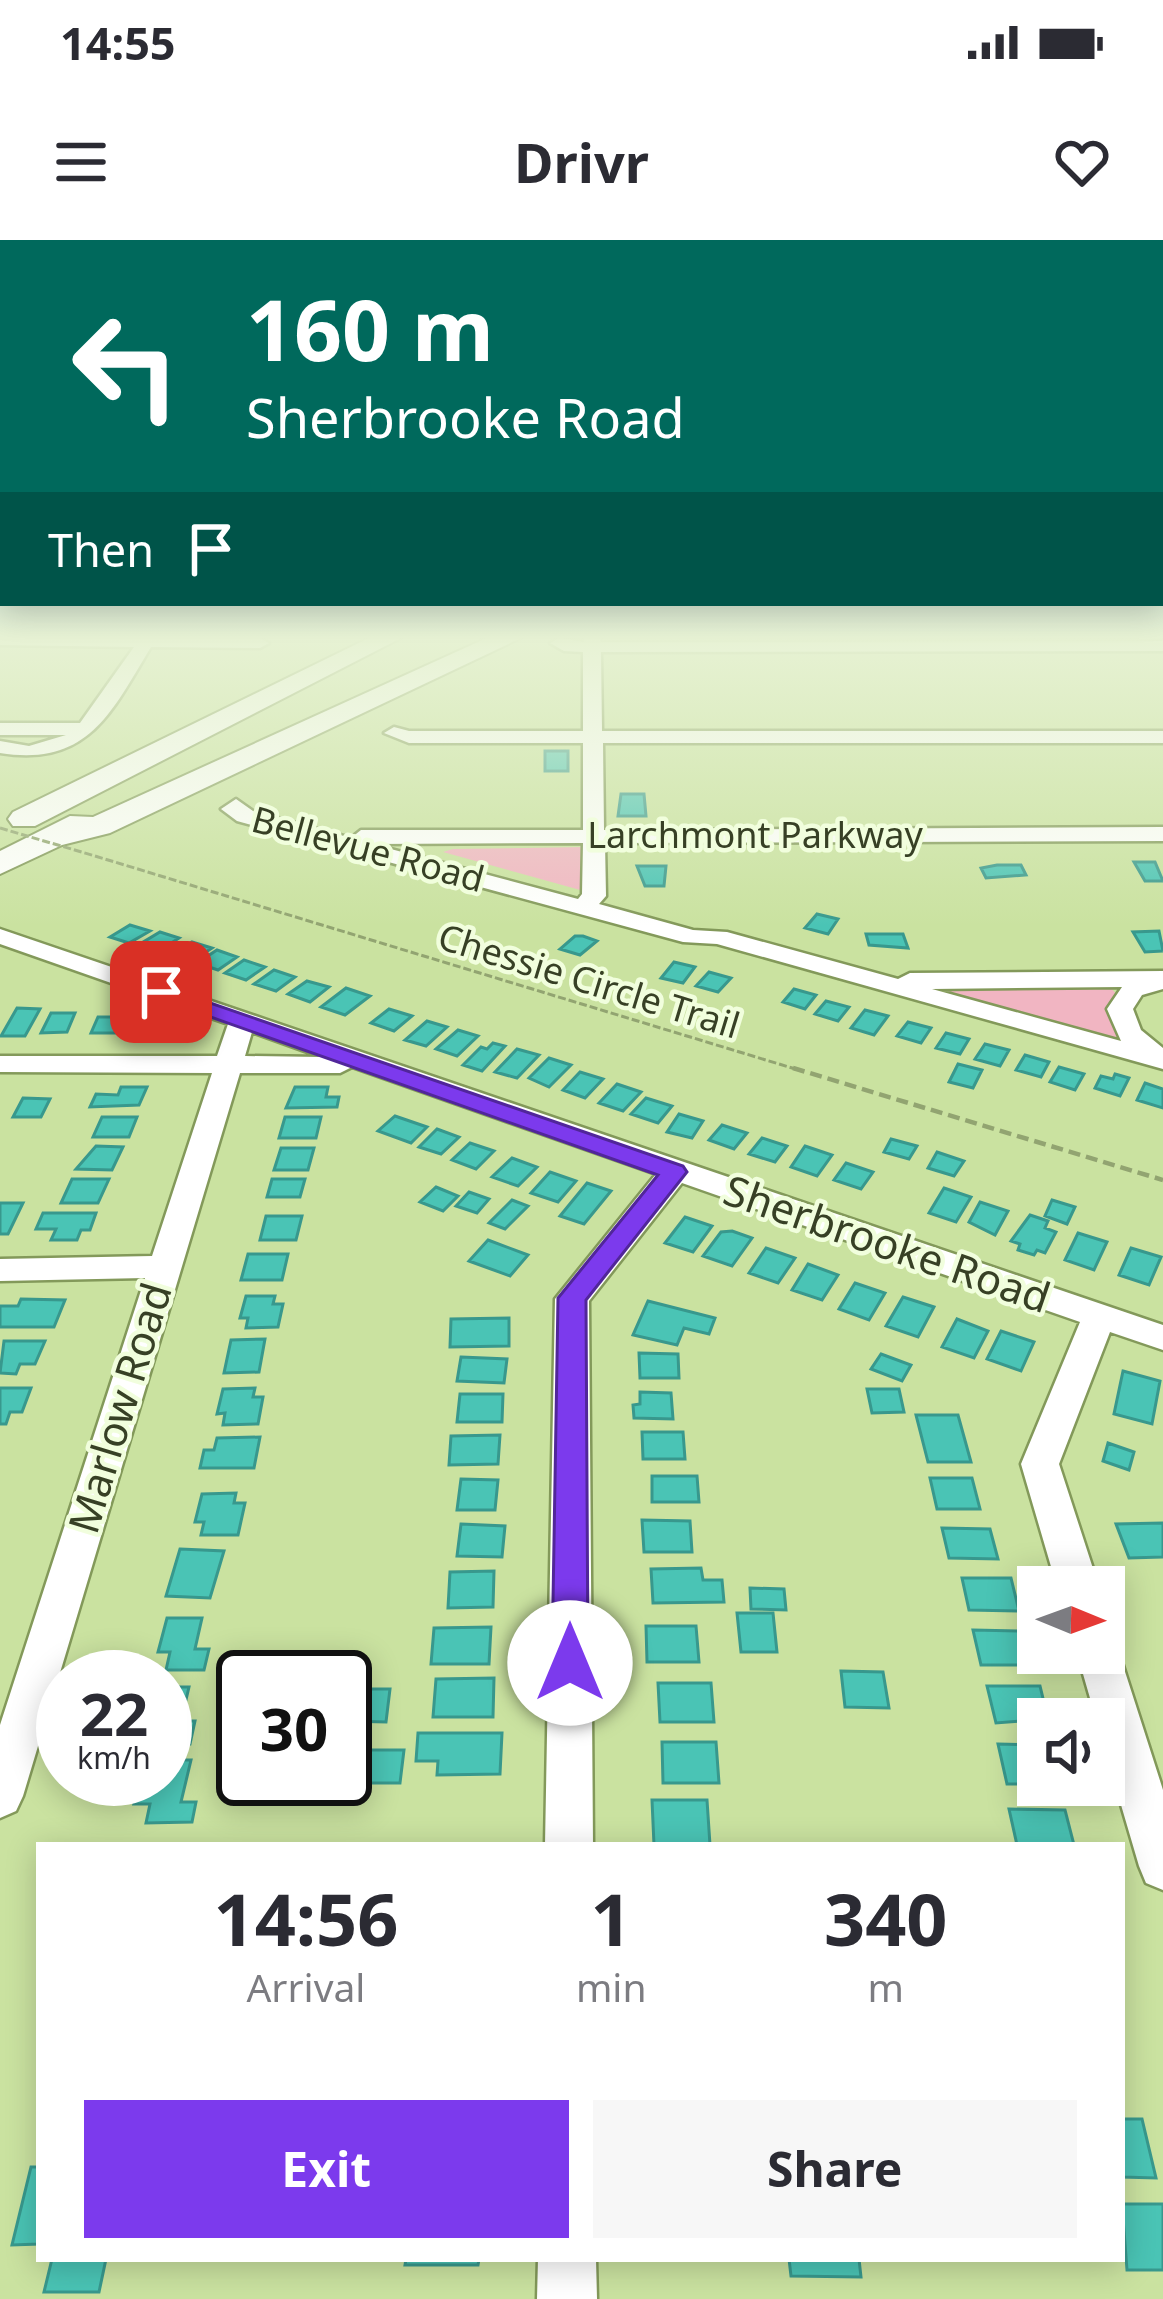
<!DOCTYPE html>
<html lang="en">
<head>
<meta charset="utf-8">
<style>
  body { margin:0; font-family:"Noto Sans",sans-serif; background:#f7f7f7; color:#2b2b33; height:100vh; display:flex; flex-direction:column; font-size:45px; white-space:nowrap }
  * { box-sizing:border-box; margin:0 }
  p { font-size:39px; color:#7c7c81 }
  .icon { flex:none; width:66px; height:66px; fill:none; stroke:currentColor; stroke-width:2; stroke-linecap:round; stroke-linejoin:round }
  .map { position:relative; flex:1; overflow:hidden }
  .side { position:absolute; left:36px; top:1602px; width:1089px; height:420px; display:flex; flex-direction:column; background:#fff; border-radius:0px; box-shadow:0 6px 30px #0003 }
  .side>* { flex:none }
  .banner { position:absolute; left:0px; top:0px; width:1164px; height:366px; box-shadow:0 6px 30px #0003; background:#00695c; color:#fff; overflow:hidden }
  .needle { width:78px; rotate:91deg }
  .buttons { position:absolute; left:1017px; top:1326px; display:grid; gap:24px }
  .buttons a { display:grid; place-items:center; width:108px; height:108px; border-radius:0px; background:#fff; box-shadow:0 6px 30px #0003; font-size:60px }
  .speed { position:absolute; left:36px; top:1410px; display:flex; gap:24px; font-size:60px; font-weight:700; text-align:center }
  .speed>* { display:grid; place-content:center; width:156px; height:156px; border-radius:50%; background:#fff; box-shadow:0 6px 30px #0003; line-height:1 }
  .speed small { font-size:30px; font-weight:400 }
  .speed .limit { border:6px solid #111; border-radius:18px; background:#fff; color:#111 }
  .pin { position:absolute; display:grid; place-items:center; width:102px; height:102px; color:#fff; margin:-51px; border-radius:24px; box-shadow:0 6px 18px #0006 }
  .me { position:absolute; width:132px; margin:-66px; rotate:0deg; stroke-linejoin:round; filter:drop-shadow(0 0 9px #0008) }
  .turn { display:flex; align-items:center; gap:42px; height:252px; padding:0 48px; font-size:54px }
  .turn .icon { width:156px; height:156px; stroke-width:2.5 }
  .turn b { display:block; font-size:84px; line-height:102px }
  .then { display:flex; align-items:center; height:114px; padding:0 48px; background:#0003; gap:24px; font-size:45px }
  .eta { display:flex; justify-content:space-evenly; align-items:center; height:204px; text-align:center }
  .eta b { font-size:72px; font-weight:700; line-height:84px }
  .primary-button { display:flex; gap:24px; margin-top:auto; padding:24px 48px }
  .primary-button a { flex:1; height:138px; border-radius:0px; background:#7c3aed; color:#fff; font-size:48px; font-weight:700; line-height:138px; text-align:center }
  .primary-button a+a { background:#f7f7f7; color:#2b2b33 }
  .status { display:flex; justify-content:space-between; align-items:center; height:84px; padding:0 60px; background:#fff; direction:ltr }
  .status svg { height:33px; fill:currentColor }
  header { display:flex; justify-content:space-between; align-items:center; height:156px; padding:0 48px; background:#fff; font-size:54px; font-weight:700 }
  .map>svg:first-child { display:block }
  .green { fill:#f1b5c2 }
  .building { fill:#4ac4b5; stroke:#38988d; stroke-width:3 }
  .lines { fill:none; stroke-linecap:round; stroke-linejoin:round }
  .minor-casing { stroke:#83995a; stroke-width:5 }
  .highway-casing { stroke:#83995a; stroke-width:4 }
  .path-far1 { stroke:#92a471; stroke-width:3; stroke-dasharray:8 3; stroke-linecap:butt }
  .path { stroke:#92a471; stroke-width:4.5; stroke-dasharray:12 6; stroke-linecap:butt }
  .minor { fill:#fff; fill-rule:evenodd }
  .highway { fill:#fff; fill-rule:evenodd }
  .path-bridge { stroke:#92a471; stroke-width:3; stroke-dasharray:8 3; stroke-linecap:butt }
  .route { fill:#7c3aed; stroke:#51269a; stroke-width:3 }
  .labels { text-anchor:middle; stroke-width:9; stroke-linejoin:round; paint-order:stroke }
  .far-street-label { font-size:36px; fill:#374025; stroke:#f1fedd }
  .street-label { font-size:42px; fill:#374025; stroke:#f1fedd }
</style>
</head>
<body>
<div class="status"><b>14:55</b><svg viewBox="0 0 49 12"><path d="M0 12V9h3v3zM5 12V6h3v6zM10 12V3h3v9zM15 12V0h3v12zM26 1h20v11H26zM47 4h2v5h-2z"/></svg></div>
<header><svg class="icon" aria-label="menu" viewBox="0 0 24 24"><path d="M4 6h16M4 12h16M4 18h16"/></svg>Drivr<svg class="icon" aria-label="heart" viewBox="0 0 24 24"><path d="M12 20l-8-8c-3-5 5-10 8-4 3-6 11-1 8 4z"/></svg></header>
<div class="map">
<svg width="1163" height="2059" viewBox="0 0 1163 2059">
  <rect width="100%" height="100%" fill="#cae2a0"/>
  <!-- green -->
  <path class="green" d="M588,607L591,653L443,612L453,609Z
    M950,746L1110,747L1118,756L1127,807L948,756Z"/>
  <!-- building -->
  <path class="building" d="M545,511H568V531H545Z
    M621,554H644L646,576H618Z
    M1134,622H1155L1163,641H1145Z
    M997,625H1021L1026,635L986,638L981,628Z
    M637,626H666L664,646H645Z
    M817,674L838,679L828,694L805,688Z
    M130,685L150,691L129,703L110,697Z
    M1159,691L1163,711L1145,712L1133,692Z
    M160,692L179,698L159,711L140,704Z
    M866,694H903L908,708L869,705Z
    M575,696H583L597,701L580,715L560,709Z
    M192,702L212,708L192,721L172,714Z
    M217,710L237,717L218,730L197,723Z
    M244,720L265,727L246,740L225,733Z
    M674,722L695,727L683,743L661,738Z
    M274,730L295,737L276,751L254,744Z
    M709,732L731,738L718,752L696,746Z
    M307,741L329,747L310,762L288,754Z
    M346,748L370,756L345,775L321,767Z
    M794,749L816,755L805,769L783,762Z
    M826,761L849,767L838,781L815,774Z
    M17,768L40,769L25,796H1Z
    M389,769L412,776L394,791L371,783Z
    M865,770L888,776L874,795L851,788Z
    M51,773H75L67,792L41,793Z
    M134,775H160L157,782H172L168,794L127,795Z
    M98,777H125L119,793H91Z
    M427,781L447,787L426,806L405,800Z
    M908,782L931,788L921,803L897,796Z
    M458,790L478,796L457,816L436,809Z
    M946,793L969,799L960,814L936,808Z
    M493,803L505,806L482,831L463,825L481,807L487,809Z
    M985,804L1009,810L1000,826L975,819Z
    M517,809L539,815L517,838L495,832Z
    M1025,815L1049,822L1041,837L1016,830Z
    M549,818L571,825L549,847L529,838Z
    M958,824L982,830L973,848L949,842Z
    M1059,827L1084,834L1075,850L1050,842Z
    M580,832L603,839L585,858L563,850Z
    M1115,834L1129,838L1120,856L1095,848L1101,836L1113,839Z
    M1145,843L1163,849V868L1137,860Z
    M617,844L641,852L623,871L599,863Z
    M121,847H147L139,865L90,867L96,854L118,855Z
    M295,847H328L326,857H339L337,867L286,868Z
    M23,858L50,859L41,877H13Z
    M646,858L672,866L658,883L631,874Z
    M679,874L703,881L692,898L667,892Z
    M395,876L427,887L411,903L378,891Z
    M102,877H137L129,897H93Z
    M285,877H321L316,898H279Z
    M722,885L747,893L734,909L709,900Z
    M437,889L459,897L441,914L419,907Z
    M762,898L787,906L775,922L749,914Z
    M891,899L917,906L909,919L884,912Z
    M470,903L494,911L476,929L452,920Z
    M96,906L123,907L112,930L76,929Z
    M805,906L832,915L817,936L791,927Z
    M281,908H314L308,930H274Z
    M937,912L964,921L954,936L928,928Z
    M512,918L537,927L518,946L492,937Z
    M846,923L873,932L861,949L834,940Z
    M550,932L576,941L558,962L531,953Z
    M72,939H109L98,963H61Z
    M272,939H305L300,957H267Z
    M587,943L611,951L584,984L560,976Z
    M436,947L458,956L443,971L420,962Z
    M944,948L971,957L956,982L929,973Z
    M469,952L489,959L477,973L456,966Z
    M512,960L528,966L505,989L489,983Z
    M1052,960L1075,967L1067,984L1045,976Z
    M980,962L1008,971L995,995L969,982Z
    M0,963H23L8,994H0Z
    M43,973H96L90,990H81L77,1000H51L56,989H36Z
    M1030,975L1048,981L1045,988L1056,992L1045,1013L1037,1010L1034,1015L1018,1010L1020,1004L1011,1001Z
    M266,976H302L296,1000H260Z
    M685,977L712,986L693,1012L665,1003Z
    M732,991L752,998L732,1026L703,1016L721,992Z
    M1078,993L1107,1002L1094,1030L1065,1020Z
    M488,1000L528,1015L510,1036L469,1021Z
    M766,1008L795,1018L778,1043L749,1033Z
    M1131,1008L1161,1017L1149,1045L1119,1035Z
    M248,1014H288L282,1040H241Z
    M808,1024L838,1035L822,1060L792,1050Z
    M855,1043L885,1053L869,1080L839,1069Z
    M246,1056H275L273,1064H283L278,1087L246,1088L248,1078H240Z
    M903,1057L934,1067L918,1097L886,1086Z
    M21,1059L65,1060L54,1087H0V1066H18Z
    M648,1061L715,1078L709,1094L684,1088L677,1105L633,1095Z
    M509,1078V1106L450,1107L451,1079Z
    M957,1079L988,1091L974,1118L942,1107Z
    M1001,1091L1034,1102L1021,1131L987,1119Z
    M265,1099L259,1132L224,1133L231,1100Z
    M4,1101H45L35,1124H20L16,1134L0,1133Z
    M639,1113L678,1114L679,1138H640Z
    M881,1114L911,1125L902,1141L871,1129Z
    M461,1117L507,1119L504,1143L457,1141Z
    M1123,1131L1160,1141L1152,1184L1114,1174Z
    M0,1148H31L22,1172H10L6,1184H0Z
    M255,1148L253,1157H263L258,1184L223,1185L225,1173L217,1174L223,1149Z
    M867,1149H899L904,1172L872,1173Z
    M640,1152L671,1153L673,1179L634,1178L633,1165L640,1164Z
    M460,1154H503L502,1182H457Z
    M916,1175H958L971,1222H928Z
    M642,1192H683L685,1219H643Z
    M500,1195L498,1224L449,1225L451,1196Z
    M260,1197L254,1228H200L204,1210H214L217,1198Z
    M1108,1203L1134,1212L1129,1230L1103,1221Z
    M652,1236H697L699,1262H652Z
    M930,1238H972L980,1269H937Z
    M461,1239L498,1240L495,1270H457Z
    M236,1253L234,1263H245L238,1295H201L204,1282H195L202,1254Z
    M642,1280L690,1281L692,1312H644Z
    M1163,1283V1317L1129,1318L1116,1284Z
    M461,1284L505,1286L502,1317L457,1316Z
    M942,1288L990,1289L998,1319L949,1318Z
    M180,1309L224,1311L210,1358L166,1356Z
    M701,1328L703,1340H722L724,1362L653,1363L651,1329Z
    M494,1331L493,1367L448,1368L450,1332Z
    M962,1338H1011L1019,1371L969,1370Z
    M750,1348L784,1349L786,1370L751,1369Z
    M737,1373H773L777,1412H741Z
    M167,1378H202L195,1409H209L204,1430H166L170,1412H158Z
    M646,1386H696L699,1422H647Z
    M491,1387L489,1424H431L434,1388Z
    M973,1390L1024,1391L1033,1425H981Z
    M841,1431L883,1432L889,1468L845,1467Z
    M494,1438L493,1477H433L436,1439Z
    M658,1443H711L714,1482H660Z
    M987,1446H1040L1048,1479L996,1483Z
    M165,1447H189L181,1481H195L190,1504H165Z
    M347,1449H390L386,1482L345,1481Z
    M418,1493H502L500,1534L437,1535L438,1521H416Z
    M662,1502H716L719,1543H663Z
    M998,1504L1038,1505V1544H1007Z
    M366,1510H404L400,1543H363Z
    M165,1520H191L181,1562H196L192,1582L146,1583L150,1564H134L138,1552H128L131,1539H165Z
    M652,1560H707L710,1605H654Z
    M1009,1569L1065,1570L1074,1605H1017Z
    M1122,1879H1142L1156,1938L1122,1937Z
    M31,1927H39V2004L12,2005Z
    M1122,1964H1163V2030H1127Z
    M52,2019H106L99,2052H44Z
    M406,2019H479L478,2025H405Z
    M789,2019H859L861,2037L791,2036Z"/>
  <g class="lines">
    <!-- minor casing -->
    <g class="minor-casing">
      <path id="minor" d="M0,397L260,398L269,403L260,408L151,407C111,473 88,527 0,513V501L29,506L66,495H0V483H80L134,407L0,405Z
        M584,397H600L601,402L1163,401V411L601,412L602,491H1163V503H603L604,590L1163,587V601L605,603L606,656L599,664L693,690L727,692L898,739L910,733L1163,731V749L1142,755L1133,769L1141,790L1163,808V829L717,704L683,702L237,581L221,569L236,559L253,571L351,598L361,590H583V503H409L384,493L394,487L409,491H583V412L564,411L550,403L559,398L584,402ZM583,603L582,654L578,659L372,604ZM1122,747L1107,769L1121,801L932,749Z
        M0,689L1163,1085V1110L1110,1092L1059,1224L1099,1347H1057L1021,1224L1080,1082L682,943L589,1061L593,1605H545L555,1059L656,934L352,827L340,833H240L23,1556L16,1571L0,1578V1485L145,1038L0,1041V1019L152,1016L212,833L0,832V816H217L228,784L0,704ZM252,792L321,817L245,816Z
        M1104,1397L1113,1400L1119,1413L1163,1550V1650L1146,1643L1139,1626L1104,1507V1479H1096L1077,1413H1104Z
        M538,2019H596L597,2059H537Z"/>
    </g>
    <!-- highway casing -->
    <g class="highway-casing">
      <path id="highway" d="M371,397H403L35,586H13L8,579L13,572Z
        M489,397H523L110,593L62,605L0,634V611L70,576L93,577Z"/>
    </g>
    <!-- path-far1 -->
    <path class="path-far1" d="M95,616L802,831"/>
    <!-- path -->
    <path class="path" d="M793,828L1163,940"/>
    <!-- minor -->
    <use href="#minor" class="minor"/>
    <!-- highway -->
    <use href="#highway" class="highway"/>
    <!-- path-bridge -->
    <path class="path-bridge" d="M0,588L95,616"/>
  </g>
  <!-- sky -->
  <linearGradient id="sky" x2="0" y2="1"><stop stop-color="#73b0e6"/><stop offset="0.58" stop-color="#e7f2d4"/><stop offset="1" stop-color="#e7f2d4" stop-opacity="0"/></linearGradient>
  <rect width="1163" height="686" fill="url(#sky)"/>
  <!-- route -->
  <path class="route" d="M161,746L683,926L687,932L586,1060L588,1423L583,1434L570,1438L558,1434L552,1423L558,1058L658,935L154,757V748Z"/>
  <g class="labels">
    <!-- far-street labels -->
    <g class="far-street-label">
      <text x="755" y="608">Larchmont Parkway</text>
      <text transform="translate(368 609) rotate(15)" y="13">Bellevue Road</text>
      <text transform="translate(589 741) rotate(17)" y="13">Chessie Circle Trail</text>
    </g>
    <!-- street labels -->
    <g class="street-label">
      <text transform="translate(887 1004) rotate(19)" y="15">Sherbrooke Road</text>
      <text transform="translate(120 1168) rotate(-73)" y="15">Marlow Road</text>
    </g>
  </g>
</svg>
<div class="buttons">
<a><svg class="needle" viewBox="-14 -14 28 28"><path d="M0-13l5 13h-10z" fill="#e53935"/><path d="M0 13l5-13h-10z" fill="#7c7c81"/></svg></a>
<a><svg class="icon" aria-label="sound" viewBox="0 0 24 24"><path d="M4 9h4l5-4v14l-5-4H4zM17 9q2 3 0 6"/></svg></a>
</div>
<div class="speed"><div>22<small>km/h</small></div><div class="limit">30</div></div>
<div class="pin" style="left:161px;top:752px;background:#d93025"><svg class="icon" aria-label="arrive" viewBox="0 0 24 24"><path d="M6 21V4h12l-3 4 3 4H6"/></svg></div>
<svg class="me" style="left:570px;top:1423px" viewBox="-20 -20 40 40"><circle r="19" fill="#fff"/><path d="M0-13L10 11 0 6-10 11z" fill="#7c3aed"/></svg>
<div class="banner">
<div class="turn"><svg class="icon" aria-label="left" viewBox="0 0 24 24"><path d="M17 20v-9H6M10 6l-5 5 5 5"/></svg><div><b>160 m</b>Sherbrooke Road</div></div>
<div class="then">Then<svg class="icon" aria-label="arrive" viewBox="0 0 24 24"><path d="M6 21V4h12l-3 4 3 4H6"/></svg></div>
</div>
<section class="side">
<div class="eta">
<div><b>14:56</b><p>Arrival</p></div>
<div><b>1</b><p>min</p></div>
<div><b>340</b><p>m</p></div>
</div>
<div class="primary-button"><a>Exit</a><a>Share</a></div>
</section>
</div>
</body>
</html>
